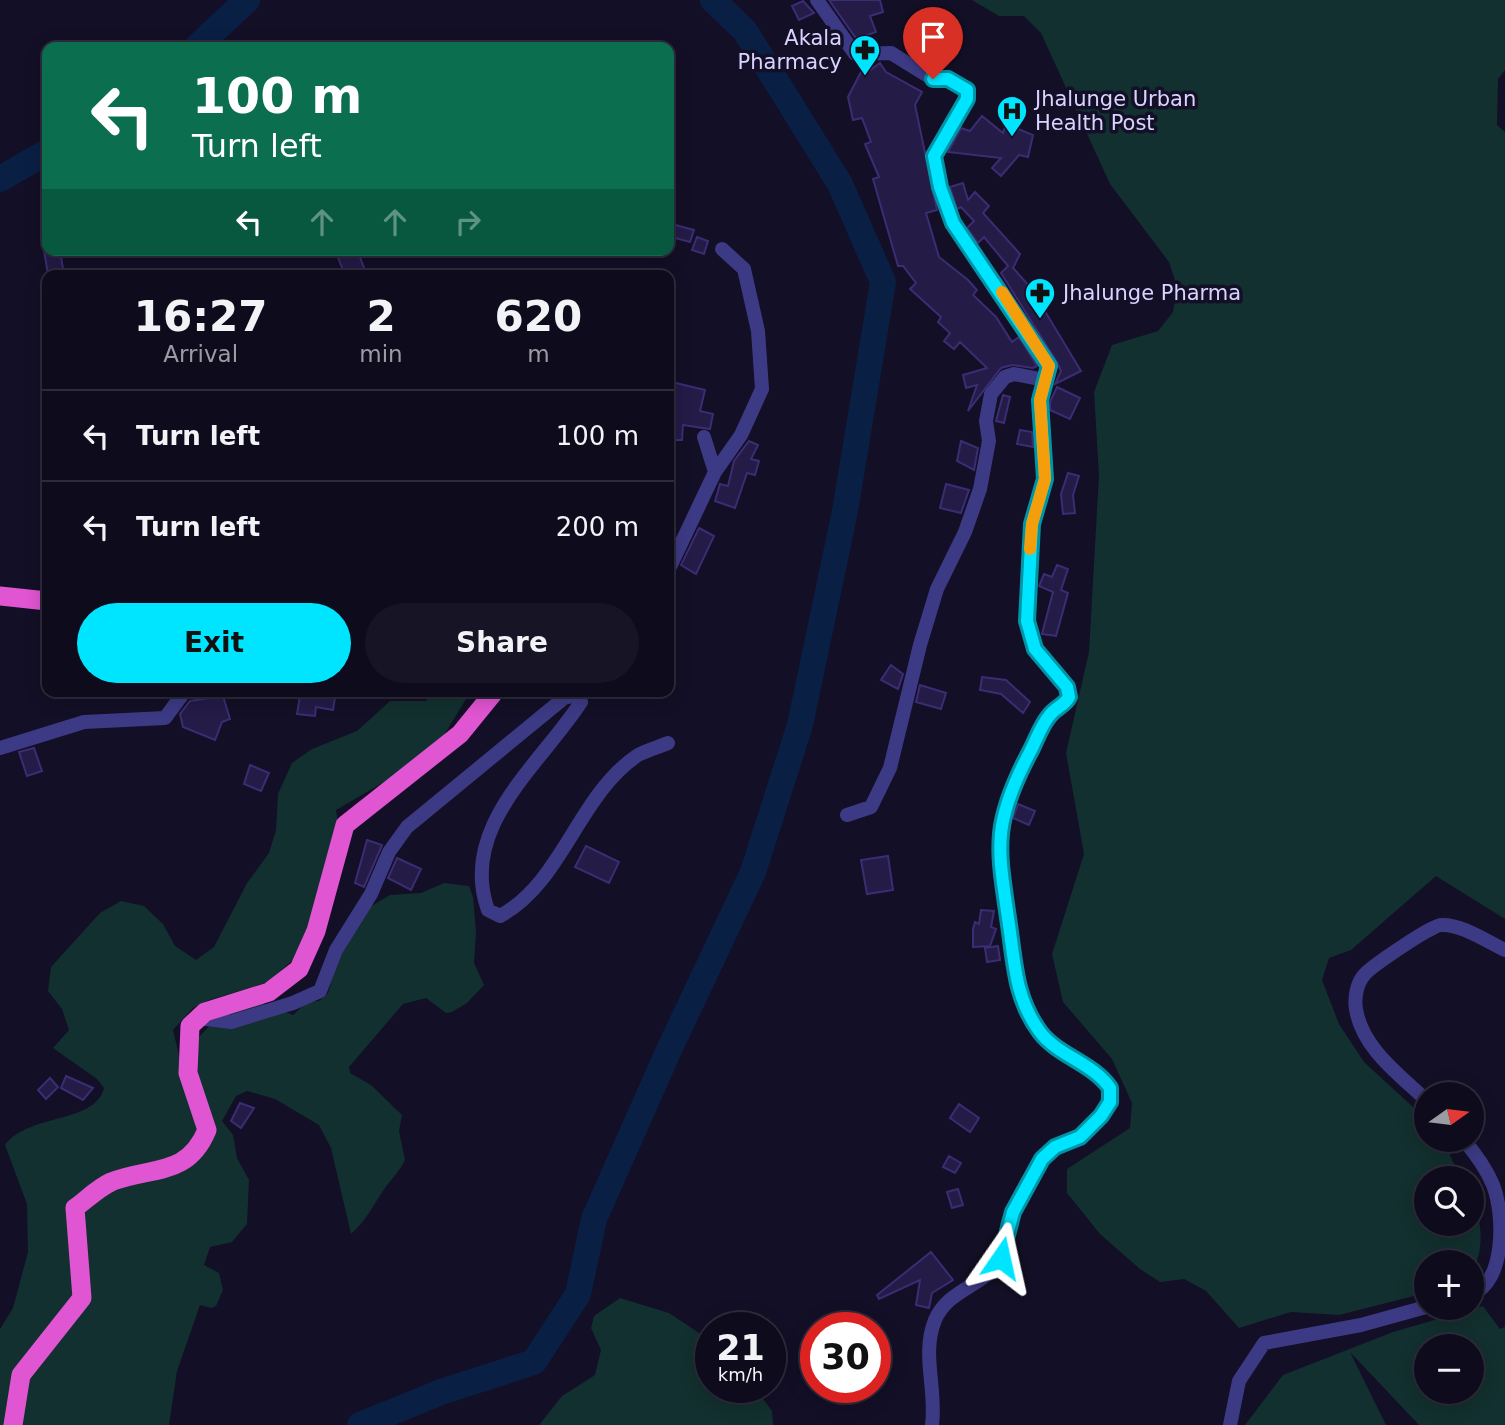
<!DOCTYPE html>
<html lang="en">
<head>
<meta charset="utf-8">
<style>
  body { margin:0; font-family:"DejaVu Sans",sans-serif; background:#171425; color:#f1f3f6; height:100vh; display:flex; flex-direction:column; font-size:26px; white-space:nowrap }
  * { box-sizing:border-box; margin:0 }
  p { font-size:23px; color:#9b9ba3 }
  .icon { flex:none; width:38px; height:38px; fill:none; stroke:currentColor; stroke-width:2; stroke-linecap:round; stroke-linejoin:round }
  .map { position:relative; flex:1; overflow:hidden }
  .side { position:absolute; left:42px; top:270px; width:632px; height:427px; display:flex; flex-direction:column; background:#0e0b1c; border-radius:14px; box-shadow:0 4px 18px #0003,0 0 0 2px #2e2b3b }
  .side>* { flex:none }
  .guide { position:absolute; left:42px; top:42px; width:632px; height:214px; border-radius:14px; box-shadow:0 4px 18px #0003,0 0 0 2px #2e2b3b; background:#0b6e4f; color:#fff; overflow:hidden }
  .needle { width:46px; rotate:76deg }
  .tools { position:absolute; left:1414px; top:1082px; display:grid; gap:14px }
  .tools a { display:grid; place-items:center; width:70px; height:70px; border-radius:50%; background:#0e0b1c; box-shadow:0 4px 18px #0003,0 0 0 2px #2e2b3b; font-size:35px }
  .speed { position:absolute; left:695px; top:1312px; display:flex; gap:14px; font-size:35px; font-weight:700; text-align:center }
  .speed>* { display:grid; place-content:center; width:91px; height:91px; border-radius:50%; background:#0e0b1c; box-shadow:0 4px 18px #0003,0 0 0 2px #2e2b3b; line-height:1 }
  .speed small { font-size:18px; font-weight:400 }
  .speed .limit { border:10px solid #d22; background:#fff; color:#111 }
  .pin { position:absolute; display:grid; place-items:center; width:60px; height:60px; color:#fff; margin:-72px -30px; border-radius:50% 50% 50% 0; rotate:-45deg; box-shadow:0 0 7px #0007 }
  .pin .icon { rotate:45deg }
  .me { position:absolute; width:77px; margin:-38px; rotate:11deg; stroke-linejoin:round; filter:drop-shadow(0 0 5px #0008) }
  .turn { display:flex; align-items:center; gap:24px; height:147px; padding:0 35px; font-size:32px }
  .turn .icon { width:91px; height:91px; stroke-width:2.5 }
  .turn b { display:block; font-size:49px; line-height:60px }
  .lanes { display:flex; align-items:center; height:66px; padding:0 35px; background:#0003; justify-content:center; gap:35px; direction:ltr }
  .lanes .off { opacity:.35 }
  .eta { display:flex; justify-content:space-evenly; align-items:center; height:119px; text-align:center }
  .eta b { font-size:42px; font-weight:800; line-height:49px }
  .button { display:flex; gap:14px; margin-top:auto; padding:14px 35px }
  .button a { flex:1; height:80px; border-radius:42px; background:#00e5ff; color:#111; font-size:28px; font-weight:800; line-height:80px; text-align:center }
  .button a+a { background:#171425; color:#f1f3f6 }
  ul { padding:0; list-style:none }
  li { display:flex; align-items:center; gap:21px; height:91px; padding:0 35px; border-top:2px solid #2e2b3b }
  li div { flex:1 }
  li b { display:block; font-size:26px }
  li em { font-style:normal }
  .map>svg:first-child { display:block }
  .green { fill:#12302f; fill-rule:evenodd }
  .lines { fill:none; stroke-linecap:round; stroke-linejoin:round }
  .river { stroke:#0a1f44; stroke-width:26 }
  .building { fill:#241b47; stroke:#3b2d73; stroke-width:2 }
  .minor { stroke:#3d3a85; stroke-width:14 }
  .trunk { stroke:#e055d1; stroke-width:19 }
  .route-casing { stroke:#0095a6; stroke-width:18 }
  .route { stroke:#00e5ff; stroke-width:12 }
  .slow { stroke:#f59e0b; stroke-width:12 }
  .labels { text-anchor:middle; stroke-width:7; stroke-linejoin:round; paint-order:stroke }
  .poi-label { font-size:21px; fill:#d9d4ff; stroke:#130f26; text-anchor:start }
</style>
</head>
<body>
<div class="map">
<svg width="1505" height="1425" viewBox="0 0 1505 1425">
  <rect width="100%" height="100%" fill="#130f26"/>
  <!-- green -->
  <path class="green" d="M972,0H1505V70L1498,79L1497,125L1505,132V919L1436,876L1351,950L1329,958L1322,980L1339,1024L1364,1062L1426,1119V1139H1442L1461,1178H1426V1223H1472V1198C1482,1219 1485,1250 1472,1271V1262H1426V1293L1339,1315L1291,1312L1239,1328L1206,1291L1184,1279L1160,1282L1140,1269L1100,1234L1067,1193V1169L1130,1128L1132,1103L1112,1059L1063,1002L1052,954L1084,854L1066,753L1089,652L1099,475L1094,392L1112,345L1158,331L1173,312L1177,287L1169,262L1110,184L1041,33L1024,16H999Z
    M433,691H471L444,735L403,771L336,810L338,822L332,870L295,958L268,982L209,1000L193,1008L173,1030L184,1077L198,1087V1038L219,1016L259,1002L293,1015L307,1002L319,1001L328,993L340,951L363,911L390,895L421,893L444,883L469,886L473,897L476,933L474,963L484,985L467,1003L452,1012L446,1013L426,998L403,1004L349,1067L350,1073L371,1085L402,1115L399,1131L405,1160C400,1171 392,1178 385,1188C373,1205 367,1220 351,1234L331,1148L319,1125L275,1099L247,1091L236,1096L222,1121L233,1135L237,1158L249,1180L247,1224L232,1242L210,1247L204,1265L219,1273L223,1290L216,1306L211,1308L200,1305L177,1371L169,1425H0V1329L13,1308L28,1252L27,1204L5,1145C29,1113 95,1124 104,1088L97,1079L53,1048L69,1030L62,1009L48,991L51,967L100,913L121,901L144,906L163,924L175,946L196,960L214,947L247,883L269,853L276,830L278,794L292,763L312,749L357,731L390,701H426Z
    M620,1298L669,1313L708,1339L710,1388H755L772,1411L773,1425H539L562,1396L595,1375L601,1350L591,1328L594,1316Z
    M1483,1306L1500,1329L1505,1327V1425H1419L1350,1352L1386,1425H1245L1283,1375L1393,1332ZM1426,1346H1472V1391H1426Z"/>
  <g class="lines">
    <!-- river -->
    <path class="river" d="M197,47L247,0
      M0,179L47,152
      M360,1425L441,1392L534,1362L578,1294L594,1219L668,1052L753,872L800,725L845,511L883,282L840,184L745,31L713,0"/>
  </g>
  <!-- building -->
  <path class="building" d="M829,0H880L883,12L870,16L876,32L864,36L867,41L860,44Z
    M803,1L814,13L799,20L792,6Z
    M880,63L886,72L922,92L915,105L937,210L926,213L939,257L968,280L977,290L973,295L996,317L1012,342L1019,337L1037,366L1033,368L1012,365L1001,368L968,411L977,385L966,388L963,375L987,368L960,342L954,349L944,341L950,333L938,322L941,317L910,289L916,283L903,266H898L873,179L879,177L865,144L871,142L862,118L853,120L848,97L862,70L866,73Z
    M982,116L1003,133L1006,124L1033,135L1028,157L1019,155L1001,176L992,168L1001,158L948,152L961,128L970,131Z
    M963,183L968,200L975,192L989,206L983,213L1020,254L1013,268L1031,288L1081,371L1055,384L1061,371L1057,362L1001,273L1008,266L984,237L978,243L967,228L974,221L961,207L957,209L950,187Z
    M668,223L694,230L690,242L668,236Z
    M697,237L708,241L704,254L692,250Z
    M44,250H60L64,275H48Z
    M335,250H357L367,275H345Z
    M672,382L705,390L700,411L713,414L710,429L683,425L682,440H668Z
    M1057,387L1080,398L1070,419L1050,410V402Z
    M1003,395L1010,397L1004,423L996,421Z
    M1020,430L1032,432L1033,447L1017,444Z
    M749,441L758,445L751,459L759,461L755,475L747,473L735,508L715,501L720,484L728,486L734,461Z
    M961,441L978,448L974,470L957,461Z
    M1068,473L1079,476L1073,495L1075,513L1063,514L1061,494Z
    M946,484L969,490L961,513L940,508Z
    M699,528L714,536L696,574L681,565Z
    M1057,565L1068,569L1061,590L1068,593L1056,636L1042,634L1053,592L1039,586L1044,574L1052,577Z
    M891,665L903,674L898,689L881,680Z
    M982,677L1006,680L1030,702L1023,713L1001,694L980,690Z
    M920,685L946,693L941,709L916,702Z
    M318,691H336L333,710L316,707L315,716L297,714L300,695L316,697Z
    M223,696L230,719L222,722L215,740L183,727L180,714L190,701Z
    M34,748L42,771L27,776L19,752Z
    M250,765L269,773L261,791L244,784Z
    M1018,804L1035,811L1029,825L1013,818Z
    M367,840L382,845L364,887L355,883Z
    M586,846L619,862L609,883L575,867Z
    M888,856L893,890L867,894L861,860Z
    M397,858L421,869L411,890L388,878Z
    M981,910L994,911L991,927L996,929L990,946L973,947V929L975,922L979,924Z
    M998,946L1000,960L987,962L985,948Z
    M66,1076L93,1088L83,1100L61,1088Z
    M50,1078L58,1087L46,1099L38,1090Z
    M240,1103L254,1108L241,1128L231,1121Z
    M959,1104L979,1118L970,1132L950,1118Z
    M949,1156L961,1163L955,1173L943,1167Z
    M958,1189L963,1205L952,1208L947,1192Z
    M931,1252L953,1280L932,1293L929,1308L916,1305L920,1280L879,1299L877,1295Z"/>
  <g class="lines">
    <!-- minor -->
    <path class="minor" d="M817,0L855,54L891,53L933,79H948L967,90V99L934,156L940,187L952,223L998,286L1049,367L1040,400L1045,479L1032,524L1026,621L1035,649L1067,687L1069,697C1064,706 1056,707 1050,715C1041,724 1036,740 1030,752C989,828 999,851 1010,932C1015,969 1017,1001 1040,1032C1059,1056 1093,1063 1110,1088C1109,1108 1097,1125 1081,1136C1072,1142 1060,1142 1052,1149C1040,1160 1013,1206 1008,1222C1005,1234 1006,1248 1001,1259C985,1286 948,1289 935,1320C921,1354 937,1390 932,1425
      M715,472L741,435L762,389L758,331L744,269L722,249
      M668,571L715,472L704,437
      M0,748L84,722L165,718L185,691
      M847,815L871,807L890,768L920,645L937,589L965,532L980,489L989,441L986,421L991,394L1005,377L1014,374L1045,380
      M198,1018L231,1022L293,1003L320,991L336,950L371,894L389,852L407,827L564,698L576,695L581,702C541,764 458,827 488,910L500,916C563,882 578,795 638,755C647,750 659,747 668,743
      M1426,1100C1399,1074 1362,1048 1356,1009C1354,998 1357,982 1365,974C1372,966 1432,925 1441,925C1462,924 1486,941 1505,950
      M1463,1139C1475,1153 1486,1168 1493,1185C1505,1216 1505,1282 1472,1294
      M1230,1425L1239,1381L1264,1343L1361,1325L1426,1307"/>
    <!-- trunk -->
    <path class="trunk" d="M0,596L47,601
      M13,1425L21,1375L82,1298L75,1208C86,1200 98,1188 111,1182C151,1166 187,1178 207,1130L188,1073L190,1026L205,1012L269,992L299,969L316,931L345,825L460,734L495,691"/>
  </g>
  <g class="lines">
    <!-- route casing -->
    <g class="route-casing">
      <path id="route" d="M933,79H948L967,90V99L934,156L940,187L953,223L1049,366L1040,400L1045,479L1032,524L1027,621L1035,649L1067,687L1069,697C1064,706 1056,707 1050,715C1041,725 1036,741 1030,752C989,829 999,851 1010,932C1015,969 1017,1001 1040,1032C1058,1056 1093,1063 1110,1088V1102L1101,1116L1080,1137L1055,1147L1042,1159L1013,1212L1001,1258"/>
    </g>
    <!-- route -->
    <use href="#route" class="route"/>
    <!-- slow -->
    <path class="slow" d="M1002,292L1049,366L1040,400L1045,479L1032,524L1030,549"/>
  </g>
  <!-- icons -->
  <defs>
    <g id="pharmacy-pin" transform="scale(1.575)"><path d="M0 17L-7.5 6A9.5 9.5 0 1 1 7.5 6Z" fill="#00e5ff" stroke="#130f26"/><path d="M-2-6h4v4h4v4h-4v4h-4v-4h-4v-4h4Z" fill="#111"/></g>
    <g id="hospital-pin" transform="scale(1.575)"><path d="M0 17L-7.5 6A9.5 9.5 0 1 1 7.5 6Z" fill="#00e5ff" stroke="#130f26"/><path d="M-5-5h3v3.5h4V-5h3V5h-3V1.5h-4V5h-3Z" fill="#111"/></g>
  </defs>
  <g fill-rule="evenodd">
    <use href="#pharmacy-pin" x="865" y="50"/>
    <use href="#hospital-pin" x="1012" y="111"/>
    <use href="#pharmacy-pin" x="1040" y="293"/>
  </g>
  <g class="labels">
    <!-- poi labels -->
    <g class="poi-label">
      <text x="842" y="45" text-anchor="end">Akala<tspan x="842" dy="24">Pharmacy</tspan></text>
      <text x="1035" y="106">Jhalunge Urban<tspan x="1035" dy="24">Health Post</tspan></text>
      <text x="1063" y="300">Jhalunge Pharma</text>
    </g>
  </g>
</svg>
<div class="tools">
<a><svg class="needle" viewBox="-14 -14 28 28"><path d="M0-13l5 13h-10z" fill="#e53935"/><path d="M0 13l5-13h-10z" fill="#9b9ba3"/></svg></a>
<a><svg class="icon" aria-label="search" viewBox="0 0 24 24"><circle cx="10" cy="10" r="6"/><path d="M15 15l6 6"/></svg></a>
<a>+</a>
<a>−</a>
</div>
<div class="speed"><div>21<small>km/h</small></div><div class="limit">30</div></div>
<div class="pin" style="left:933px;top:79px;background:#d93025"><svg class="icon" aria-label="arrive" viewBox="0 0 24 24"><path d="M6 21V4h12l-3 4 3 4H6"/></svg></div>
<svg class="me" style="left:1001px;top:1258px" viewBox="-20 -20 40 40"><path d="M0-17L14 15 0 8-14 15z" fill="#00e5ff" stroke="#fff" stroke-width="4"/></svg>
<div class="guide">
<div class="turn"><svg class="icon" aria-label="left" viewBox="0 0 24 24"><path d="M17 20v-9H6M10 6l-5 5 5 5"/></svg><div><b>100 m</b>Turn left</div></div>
<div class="lanes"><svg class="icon" aria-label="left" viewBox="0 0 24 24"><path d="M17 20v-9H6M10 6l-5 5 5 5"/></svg><svg class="icon off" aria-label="ahead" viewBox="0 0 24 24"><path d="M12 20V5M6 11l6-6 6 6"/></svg><svg class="icon off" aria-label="ahead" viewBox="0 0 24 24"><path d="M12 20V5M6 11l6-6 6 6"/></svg><svg class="icon off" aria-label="right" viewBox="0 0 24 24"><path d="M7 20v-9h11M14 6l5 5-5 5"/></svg></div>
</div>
<section class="side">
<div class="eta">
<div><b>16:27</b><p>Arrival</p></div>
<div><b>2</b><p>min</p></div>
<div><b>620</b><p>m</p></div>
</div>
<ul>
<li><svg class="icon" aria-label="left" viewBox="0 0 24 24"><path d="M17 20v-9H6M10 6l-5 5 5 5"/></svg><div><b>Turn left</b></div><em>100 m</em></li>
<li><svg class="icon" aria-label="left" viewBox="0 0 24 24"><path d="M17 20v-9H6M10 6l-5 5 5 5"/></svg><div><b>Turn left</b></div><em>200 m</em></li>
</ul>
<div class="button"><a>Exit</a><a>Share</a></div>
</section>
</div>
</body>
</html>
